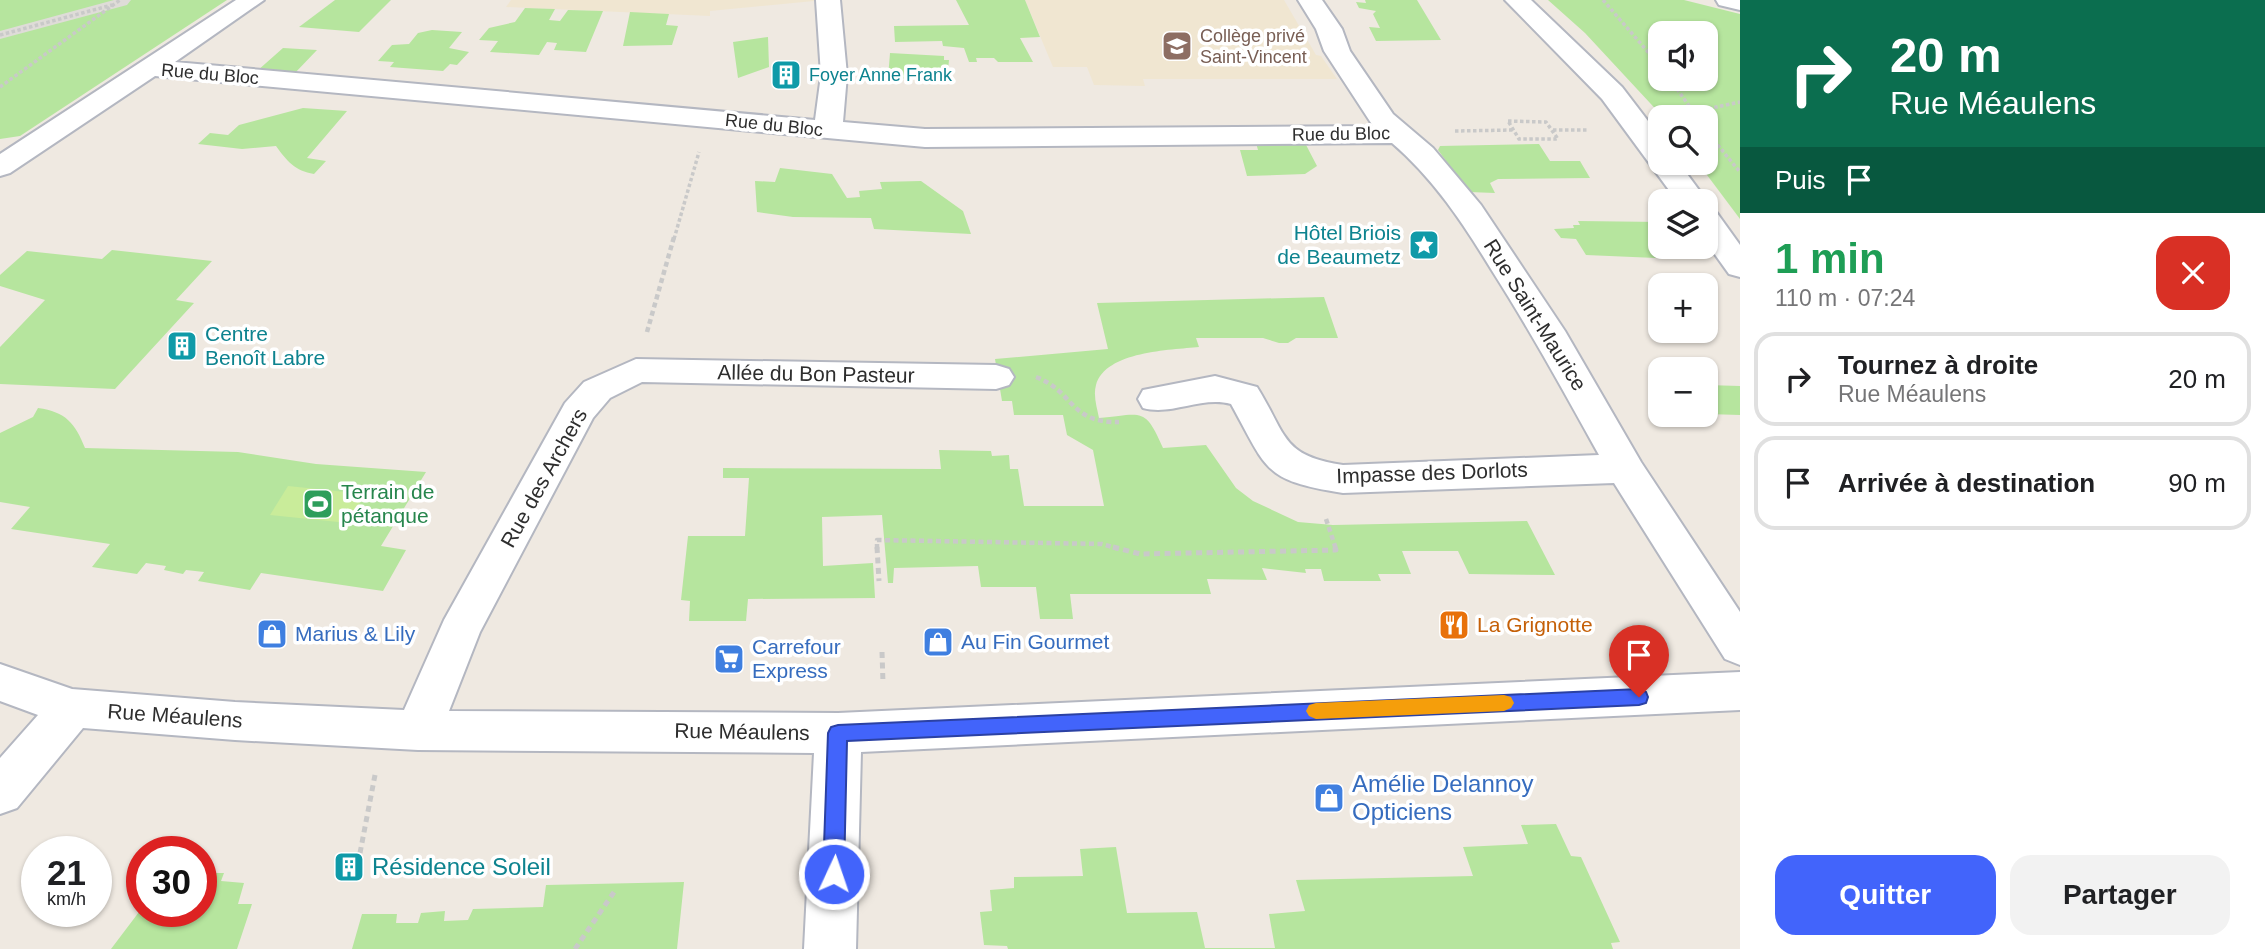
<!DOCTYPE html>
<html lang="fr">
<head>
<meta charset="utf-8">
<style>
  body { margin:0; font-family:Helvetica,sans-serif; background:#f2f2f2; color:#202124; height:100vh; display:flex; flex-direction:column; font-size:26px; white-space:nowrap }
  * { box-sizing:border-box; margin:0 }
  p { font-size:23px; color:#757577 }
  .icon { flex:none; width:38px; height:38px; fill:none; stroke:currentColor; stroke-width:2; stroke-linecap:round; stroke-linejoin:round }
  .map { position:relative; flex:1; overflow:hidden }
  .side { display:flex; flex-direction:column; background:#fff; width:525px }
  .side>* { flex:none }
  .hud { background:#0b6e4f; color:#fff; overflow:hidden }
  .controls { position:absolute; left:1648px; top:21px; display:grid; gap:14px }
  .controls a { display:grid; place-items:center; width:70px; height:70px; border-radius:14px; background:#fff; box-shadow:0 2px 5px #0004; font-size:35px }
  .speed { position:absolute; left:21px; top:836px; display:flex; gap:14px; font-size:35px; font-weight:700; text-align:center }
  .speed>* { display:grid; place-content:center; width:91px; height:91px; border-radius:50%; background:#fff; box-shadow:0 2px 5px #0004; line-height:1 }
  .speed small { font-size:18px; font-weight:400 }
  .speed .limit { border:10px solid #d22; background:#fff; color:#111 }
  .pin { position:absolute; display:grid; place-items:center; width:60px; height:60px; color:#fff; margin:-72px -30px; border-radius:50% 50% 50% 0; rotate:-45deg; box-shadow:0 0 7px #0007 }
  .pin .icon { rotate:45deg }
  .me { position:absolute; width:77px; margin:-38px; rotate:3deg; stroke-linejoin:round; filter:drop-shadow(0 0 5px #0008) }
  .turn { display:flex; align-items:center; gap:24px; height:147px; padding:0 35px; font-size:32px }
  .turn .icon { width:91px; height:91px; stroke-width:2.5 }
  .turn b { display:block; font-size:49px; line-height:60px }
  .then { display:flex; align-items:center; height:66px; padding:0 35px; background:#0003; gap:14px; font-size:26px }
  .round { display:grid; place-items:center; flex:none; width:74px; height:74px; border-radius:21px; background:#f2f2f2 }
  .summary { display:flex; align-items:center; justify-content:space-between; height:119px; padding:0 35px }
  h1 { font-size:42px; font-weight:600; line-height:52px; color:#1e9e55 }
  .primary-button { display:flex; gap:14px; margin-top:auto; padding:14px 35px }
  .primary-button a { flex:1; height:80px; border-radius:21px; background:#4264fb; color:#fff; font-size:28px; font-weight:600; line-height:80px; text-align:center }
  .primary-button a+a { background:#f2f2f2; color:#202124 }
  ul { padding:0; list-style:none }
  li { display:flex; align-items:center; gap:21px; height:94px; margin:0 14px 10px; padding:0 21px; border:4px solid #e0e0e0; border-radius:21px }
  li div { flex:1 }
  li b { display:block; font-size:26px }
  li em { font-style:normal }
  main { display:flex; flex:1; min-height:0 }
  .map>svg:first-child { display:block }
  .education { fill:#f0e6d1 }
  .green { fill:#b6e59e; fill-rule:evenodd }
  .pitch { fill:#c9ec9a }
  .plaza { fill:#dfdcd8 }
  .lines { fill:none; stroke-linecap:round; stroke-linejoin:round }
  .minor-casing { stroke:#b4b7c1; stroke-width:4 }
  .path-far2 { stroke:#c9c9c9; stroke-width:3.5; stroke-dasharray:3.5 2.5; stroke-linecap:butt }
  .path-far1 { stroke:#c9c9c9; stroke-width:4.5; stroke-dasharray:5 3.5; stroke-linecap:butt }
  .path { stroke:#c9c9c9; stroke-width:5; stroke-dasharray:6 4.5; stroke-linecap:butt }
  .minor { fill:#fff; fill-rule:evenodd }
  .route { fill:#4264fb; stroke:#2b41a3; stroke-width:2 }
  .slow { fill:#f59e0b }
  .labels { text-anchor:middle; stroke-width:7; stroke-linejoin:round; paint-order:stroke }
  .far-education-label { font-size:18px; fill:#785e54; stroke:#fff; text-anchor:start }
  .far-street-label { font-size:18px; fill:#2e2e2e; stroke:#fff }
  .far-culture-label { font-size:18px; fill:#0d838f; stroke:#fff; text-anchor:start }
  .culture-label { font-size:21px; fill:#0d838f; stroke:#fff; text-anchor:end }
  .street-label { font-size:21px; fill:#2e2e2e; stroke:#fff }
  .leisure-label { font-size:21px; fill:#27864d; stroke:#fff; text-anchor:start }
  .food-label { font-size:21px; fill:#c56008; stroke:#fff; text-anchor:start }
  .shop-label { font-size:21px; fill:#366cbe; stroke:#fff; text-anchor:start }
  .near-shop-label { font-size:24px; fill:#366cbe; stroke:#fff; text-anchor:start }
  .near-culture-label { font-size:24px; fill:#0d838f; stroke:#fff; text-anchor:start }
</style>
</head>
<body>
<main>
<div class="map">
<svg width="1740" height="949" viewBox="0 0 1740 949">
  <rect width="100%" height="100%" fill="#efe9e1"/>
  <!-- education -->
  <path class="education" d="M511,0H814V1L710,11V16L506,7Z
    M1025,0H1284L1316,55L1321,56L1337,79H1143L1145,86L1094,85L1087,67H1053Z"/>
  <!-- green -->
  <path class="green" d="M0,0H227L20,136L0,139Z
    M335,0H391L359,32L299,27Z
    M956,0H1025L1040,37L1020,38L1033,62H998L994,58H976L977,62H969L964,48L943,46L942,41L895,42L894,26L969,25Z
    M1365,0H1417L1441,40L1376,41L1369,27L1380,28L1373,14L1376,11L1359,8L1356,2L1366,3Z
    M1548,0H1684L1740,14V219L1698,163H1706V117H1663L1585,33ZM1661,33H1706V79H1661Z
    M525,8L555,9L549,20L560,21L568,10L603,11L586,52L554,50L557,43L547,42L539,55L490,52L498,41L479,40L489,28L515,22Z
    M630,12L669,14L666,25L678,26L672,45L623,46Z
    M432,30L462,32L449,48L469,52L457,65L450,64L443,71L390,67L394,62L378,61L392,45L409,44L418,33Z
    M768,37L769,67L738,78L733,42Z
    M283,48L317,50L294,74L257,71Z
    M890,53L944,56V60H949L947,80L888,78Z
    M303,108L347,111L307,158L326,161L314,174C295,171 287,161 276,146L242,149L198,144L210,133L228,135L239,125Z
    M1256,143H1305L1317,166L1305,174L1247,176L1240,150H1258Z
    M1539,144L1550,161H1580L1590,178L1498,179L1490,183L1495,193L1469,192L1438,150L1440,146Z
    M780,168L832,174L847,198L860,197L859,191L882,189L880,182L921,181L963,211L971,234L874,229L871,218L793,217L757,212L755,181L775,182Z
    M1578,221L1661,222V247H1693L1699,255L1654,254L1656,258L1586,255L1576,239L1561,238L1554,229L1574,228L1573,225H1580Z
    M112,250L212,261L176,300L194,303L115,389L0,384V347L45,300L0,286V275L27,251L102,259Z
    M1324,297L1338,338H1296L1288,343H1279L1263,338H1196L1199,347C1170,350 1106,351 1096,385C1093,396 1097,408 1099,418C1142,414 1145,406 1163,448L1206,445L1236,488L1253,501L1298,522L1333,525L1527,521L1555,575L1469,574L1458,551H1402L1411,574H1378L1381,581H1324L1321,569H1305L1306,573L1262,568L1267,580L1207,579L1211,594H1070L1073,619H1040L1036,587H981L978,566L894,568L893,583H888L882,515L822,517L823,566L873,563L875,598L748,599L746,621H689L690,601L681,600L688,536H745L749,478H723V468L941,469L939,450L991,451L992,456L1009,455L1010,469H1018L1024,506H1104L1093,450L1067,435L1063,415H1014L1012,401H1002L995,359L1108,349L1097,303Z
    M1706,385L1740,386V415L1707,414Z
    M38,408C66,412 75,423 85,448L238,452L316,464L426,472L381,546L406,550L383,591L261,573L250,590L198,581L204,572L186,570L183,574L164,570L166,566L146,563L137,574L92,567L110,544L11,529L30,507L0,502V433L33,417Z
    M1556,824L1571,856L1581,857L1620,942L1611,943L1613,949H1008L1007,946L984,945L980,912L992,911L990,890L1014,888V877L1083,876L1080,849L1116,847L1127,913L1197,912L1205,948H1275L1269,914L1305,911L1296,880L1473,876L1463,847L1528,844L1521,825Z
    M201,873H224L221,881L244,883L238,904H252L237,949H111L142,908V912H201Z
    M684,882L677,949H352L362,914H397L396,923H418L421,913L445,911L444,921L468,920L473,909L543,907L546,885Z"/>
  <!-- pitch -->
  <path class="pitch" d="M288,486L365,494L348,523L270,515Z"/>
  <!-- plaza -->
  <path class="plaza" d="M114,0H131L127,5L0,39V31Z"/>
  <g class="lines">
    <!-- minor casing -->
    <g class="minor-casing">
      <path id="minor" d="M236,0H264L175,62L815,120L821,75L816,0H840L847,75L843,122L925,129L1373,126L1324,51L1316,29L1298,0H1322L1342,29L1350,51L1393,114L1433,148L1481,205L1565,331L1641,462L1740,612V665L1725,659L1614,483L1343,493C1263,480 1268,471 1231,404C1201,396 1172,416 1143,408L1138,399L1143,390L1215,376L1257,387C1287,435 1281,456 1343,465L1599,455C1564,392 1530,330 1491,269C1463,223 1433,178 1392,143L925,147L155,76L10,173L0,176V154Z
        M1505,0H1531L1622,87L1661,138V163H1679L1707,201L1706,202L1677,201L1602,99Z
        M1716,0H1740V10L1719,5Z
        M1706,211L1717,213L1740,245V277L1729,274L1706,242Z
        M636,359L996,365L1009,369L1014,377L1009,385L996,389L642,382L610,398L593,418L480,632L449,711L838,713L1740,672V710L861,752L856,949H804L814,753L418,750L235,740L83,728L17,808L0,814V758L38,715L0,701V664L72,689L235,702L404,710L444,620L565,403L584,382Z"/>
    </g>
    <!-- path-far2 -->
    <path class="path-far2" d="M1603,0L1661,67
      M0,35L112,5
      M1670,79L1697,117
      M0,87L120,0
      M1679,115L1740,102
      M1508,121L1546,122L1558,139H1519Z
      M1553,130H1589
      M1455,131L1513,130
      M1706,131L1740,172
      M674,239L699,152"/>
    <!-- path-far1 -->
    <path class="path-far1" d="M647,332L674,237
      M1036,377C1074,391 1069,423 1119,422
      M1326,519L1336,549
      M877,549V540L1102,544L1119,549"/>
    <!-- path -->
    <path class="path" d="M877,547L879,581
      M1113,547L1140,554L1336,550L1335,547
      M882,652L883,683
      M360,853L375,775
      M575,949L614,892"/>
    <!-- minor -->
    <use href="#minor" class="minor"/>
  </g>
  <!-- route -->
  <path class="route" d="M1639,689L1646,692L1648,697L1646,703L1639,705L847,741L844,874L841,881L834,884L826,881L823,874L828,733L831,727L838,725Z"/>
  <!-- slow -->
  <path class="slow" d="M1504,695L1511,697L1514,703L1511,708L1504,711L1316,719L1309,716L1306,711L1309,705L1316,703Z"/>
  <!-- icons -->
  <defs>
    <g id="school-square" transform="scale(1.575)"><rect x="-9" y="-9" width="18" height="18" rx="4" fill="#8d6e63" stroke="#fff"/><path d="M0-5L7-2L0 1L-7-2ZM-4 1L0 2.5L4 1V4Q0 6-4 4Z" fill="#fff"/></g>
    <g id="building-square" transform="scale(1.575)"><rect x="-9" y="-9" width="18" height="18" rx="4" fill="#0f9aa8" stroke="#fff"/><path d="M-4-6H4V6H1V3H-1V6H-4ZM-2.5-4.3h1.7v1.8h-1.7ZM.8-4.3h1.7v1.8H.8ZM-2.5-1h1.7V.8h-1.7ZM.8-1h1.7V.8H.8Z" fill="#fff"/></g>
    <g id="sight-square" transform="scale(1.575)"><rect x="-9" y="-9" width="18" height="18" rx="4" fill="#0f9aa8" stroke="#fff"/><path d="M0-6L1.8-2.2L6-1.7L2.9 1.2L3.7 5.4L0 3.3L-3.7 5.4L-2.9 1.2L-6-1.7L-1.8-2.2Z" fill="#fff"/></g>
    <g id="stadium-square" transform="scale(1.575)"><rect x="-9" y="-9" width="18" height="18" rx="4" fill="#2e9e5b" stroke="#fff"/><path d="M0-5a6.5 5 0 1 0 0 10a6.5 5 0 1 0 0-10ZM-3.5-1.8h7v3.6h-7Z" fill="#fff"/></g>
    <g id="restaurant-square" transform="scale(1.575)"><rect x="-9" y="-9" width="18" height="18" rx="4" fill="#e8710a" stroke="#fff"/><path d="M-5-6h1v4h1v-4h1v4h1v-4h1v5L-1.5 .5V6h-2V.5L-5-1ZM5-6V6H3V1.5H1.5Q1.5-4 5-6Z" fill="#fff"/></g>
    <g id="shop-square" transform="scale(1.575)"><rect x="-9" y="-9" width="18" height="18" rx="4" fill="#3f7fe0" stroke="#fff"/><path d="M-5-2.5h2.3a2.7 3.5 0 0 1 5.4 0H5L5.5 6h-11ZM-1.5-2.5h3a1.5 2.3 0 0 0-3 0Z" fill="#fff"/></g>
    <g id="supermarket-square" transform="scale(1.575)"><rect x="-9" y="-9" width="18" height="18" rx="4" fill="#3f7fe0" stroke="#fff"/><path d="M-6-5.5h2.5l.6 2H6L4.5 2H-2.5L-4.4-4H-6ZM-1.5 3.2a1.3 1.3 0 1 0 .1 0ZM3 3.2a1.3 1.3 0 1 0 .1 0Z" fill="#fff"/></g>
  </defs>
  <g fill-rule="evenodd">
    <use href="#school-square" x="1177" y="46"/>
    <use href="#building-square" x="786" y="75"/>
    <use href="#sight-square" x="1424" y="245"/>
    <use href="#building-square" x="182" y="346"/>
    <use href="#stadium-square" x="318" y="504"/>
    <use href="#restaurant-square" x="1454" y="625"/>
    <use href="#shop-square" x="272" y="634"/>
    <use href="#shop-square" x="938" y="642"/>
    <use href="#supermarket-square" x="729" y="659"/>
    <use href="#shop-square" x="1329" y="798"/>
    <use href="#building-square" x="349" y="867"/>
  </g>
  <g class="labels">
    <!-- far-education labels -->
    <g class="far-education-label">
      <text x="1200" y="42">Collège privé<tspan x="1200" dy="21">Saint-Vincent</tspan></text>
    </g>
    <!-- far-street labels -->
    <g class="far-street-label">
      <text transform="translate(210 74) rotate(5)" y="6">Rue du Bloc</text>
      <text transform="translate(774 125) rotate(6)" y="6">Rue du Bloc</text>
      <text transform="translate(1341 134) rotate(-1)" y="6">Rue du Bloc</text>
    </g>
    <!-- far-culture labels -->
    <g class="far-culture-label">
      <text x="809" y="81">Foyer Anne Frank</text>
    </g>
    <!-- culture labels -->
    <g class="culture-label">
      <text x="1401" y="240">Hôtel Briois<tspan x="1401" dy="24">de Beaumetz</tspan></text>
      <text x="205" y="341" text-anchor="start">Centre<tspan x="205" dy="24">Benoît Labre</tspan></text>
    </g>
    <!-- street labels -->
    <g class="street-label">
      <text transform="translate(1535 315) rotate(58)" y="7">Rue Saint-Maurice</text>
      <text transform="translate(816 374) rotate(1)" y="7">Allée du Bon Pasteur</text>
      <text transform="translate(1432 473) rotate(-2)" y="7">Impasse des Dorlots</text>
      <text transform="translate(544 478) rotate(-61)" y="7">Rue des Archers</text>
      <text transform="translate(175 716) rotate(4)" y="7">Rue Méaulens</text>
      <text transform="translate(742 732) rotate(1)" y="7">Rue Méaulens</text>
    </g>
    <!-- leisure labels -->
    <g class="leisure-label">
      <text x="341" y="499">Terrain de<tspan x="341" dy="24">pétanque</tspan></text>
    </g>
    <!-- food labels -->
    <g class="food-label">
      <text x="1477" y="632">La Grignotte</text>
    </g>
    <!-- shop labels -->
    <g class="shop-label">
      <text x="295" y="641">Marius &amp; Lily</text>
      <text x="961" y="649">Au Fin Gourmet</text>
      <text x="752" y="654">Carrefour<tspan x="752" dy="24">Express</tspan></text>
    </g>
    <!-- near-shop labels -->
    <g class="near-shop-label">
      <text x="1352" y="792">Amélie Delannoy<tspan x="1352" dy="28">Opticiens</tspan></text>
    </g>
    <!-- near-culture labels -->
    <g class="near-culture-label">
      <text x="372" y="875">Résidence Soleil</text>
    </g>
  </g>
</svg>
<div class="controls">
<a><svg class="icon" aria-label="sound" viewBox="0 0 24 24"><path d="M4 9h4l5-4v14l-5-4H4zM17 9q2 3 0 6"/></svg></a>
<a><svg class="icon" aria-label="search" viewBox="0 0 24 24"><circle cx="10" cy="10" r="6"/><path d="M15 15l6 6"/></svg></a>
<a><svg class="icon" aria-label="layers" viewBox="0 0 24 24"><path d="M12 4l9 5-9 5-9-5zM3 14l9 5 9-5"/></svg></a>
<a>+</a>
<a>−</a>
</div>
<div class="speed"><div>21<small>km/h</small></div><div class="limit">30</div></div>
<div class="pin" style="left:1639px;top:697px;background:#d93025"><svg class="icon" aria-label="arrive" viewBox="0 0 24 24"><path d="M6 21V4h12l-3 4 3 4H6"/></svg></div>
<svg class="me" style="left:834px;top:874px" viewBox="-20 -20 40 40"><circle r="17" fill="#4264fb" stroke="#fff" stroke-width="3"/><path d="M0-11L8 9 0 5-8 9z" fill="#fff"/></svg>
</div>
<section class="side">
<div class="hud">
<div class="turn"><svg class="icon" aria-label="right" viewBox="0 0 24 24"><path d="M7 20v-9h11M14 6l5 5-5 5"/></svg><div><b>20 m</b>Rue Méaulens</div></div>
<div class="then">Puis<svg class="icon" aria-label="arrive" viewBox="0 0 24 24"><path d="M6 21V4h12l-3 4 3 4H6"/></svg></div>
</div>
<div class="summary"><div><h1>1 min</h1><p>110 m · 07:24</p></div><a class="round" style="background:#d93025;color:#fff"><svg class="icon" aria-label="close" viewBox="0 0 24 24"><path d="M6 6l12 12M18 6L6 18"/></svg></a></div>
<ul>
<li><svg class="icon" aria-label="right" viewBox="0 0 24 24"><path d="M7 20v-9h11M14 6l5 5-5 5"/></svg><div><b>Tournez à droite</b><p>Rue Méaulens</p></div><em>20 m</em></li>
<li><svg class="icon" aria-label="arrive" viewBox="0 0 24 24"><path d="M6 21V4h12l-3 4 3 4H6"/></svg><div><b>Arrivée à destination</b></div><em>90 m</em></li>
</ul>
<div class="primary-button"><a>Quitter</a><a>Partager</a></div>
</section>
</main>
</body>
</html>
